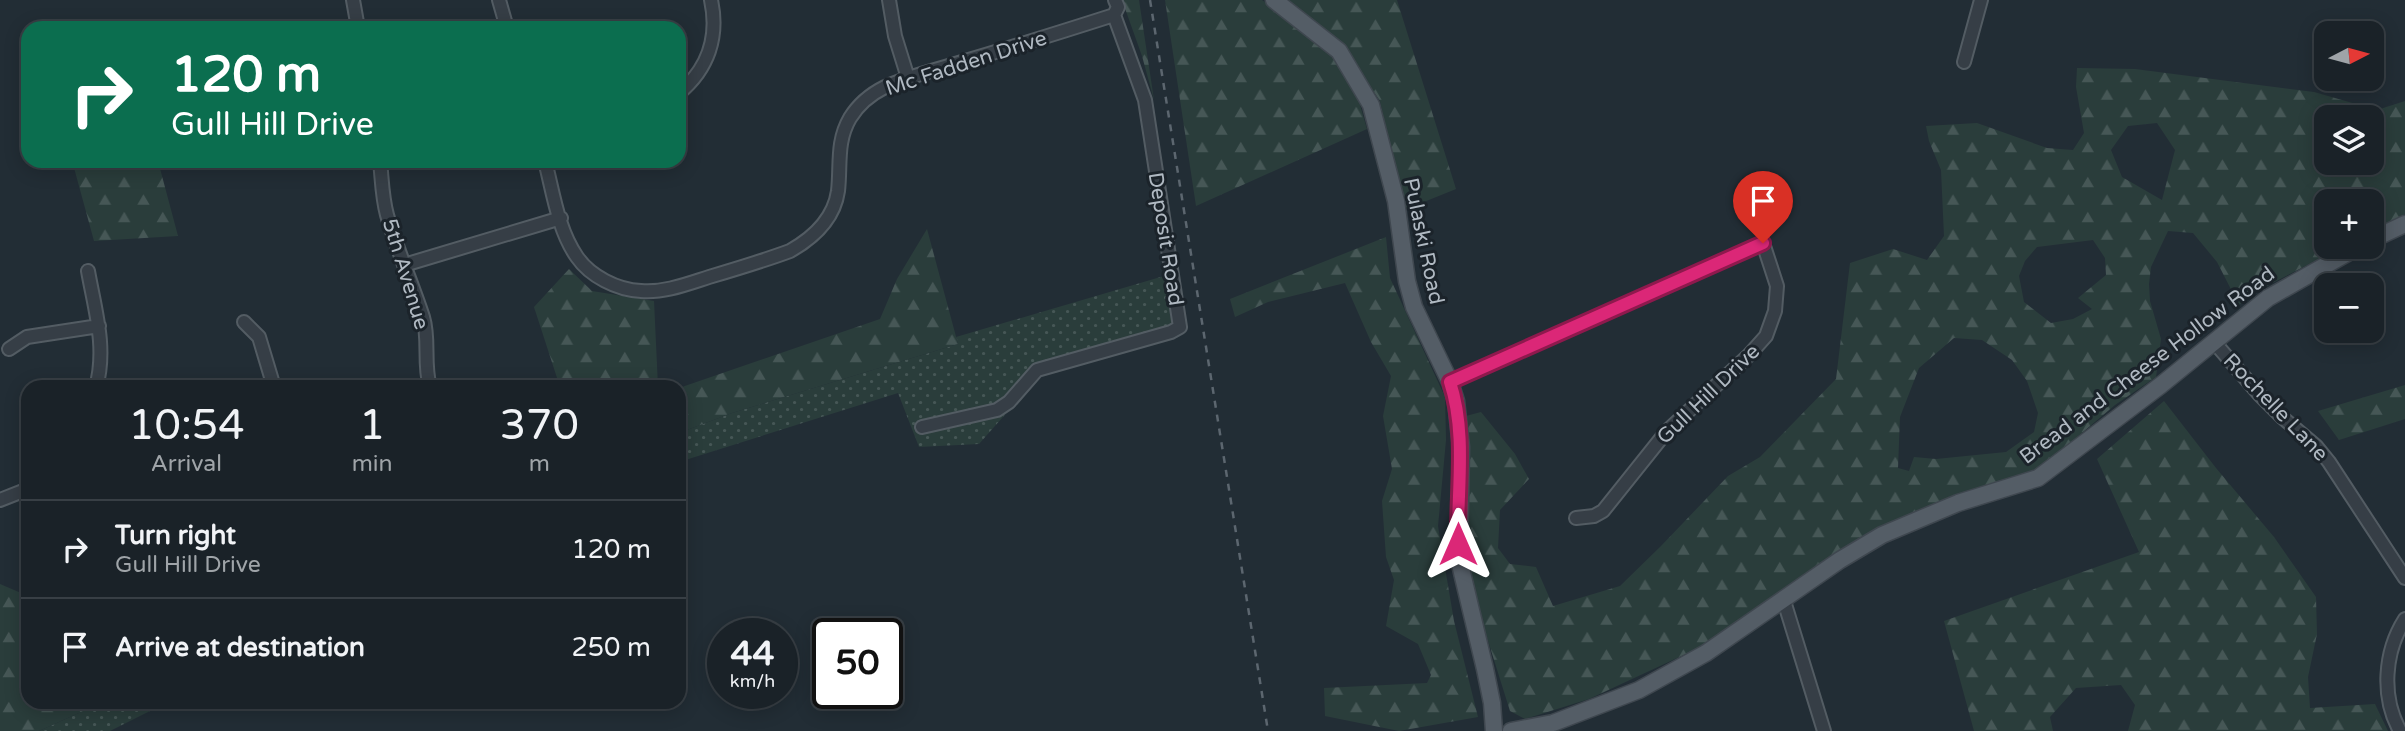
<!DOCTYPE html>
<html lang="en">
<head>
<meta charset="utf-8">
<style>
  body { margin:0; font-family:"Varela Round",sans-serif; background:#232a30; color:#f1f3f6; height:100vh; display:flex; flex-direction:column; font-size:26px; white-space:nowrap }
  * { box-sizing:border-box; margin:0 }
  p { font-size:23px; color:#9fa4a8 }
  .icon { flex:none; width:38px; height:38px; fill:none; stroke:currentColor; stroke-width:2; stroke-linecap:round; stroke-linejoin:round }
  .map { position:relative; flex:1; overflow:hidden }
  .sheet { position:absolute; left:21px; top:380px; width:665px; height:329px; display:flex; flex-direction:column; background:#1a2228; border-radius:21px; box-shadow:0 4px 18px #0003,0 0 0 2px #383f45 }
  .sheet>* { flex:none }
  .hud { position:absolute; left:21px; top:21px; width:665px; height:147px; border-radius:21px; box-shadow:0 4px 18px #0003,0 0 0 2px #383f45; background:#0b6e4f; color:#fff; overflow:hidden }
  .needle { width:46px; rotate:84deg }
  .tools { position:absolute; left:2314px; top:21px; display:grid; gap:14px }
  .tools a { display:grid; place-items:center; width:70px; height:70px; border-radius:14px; background:#1a2228; box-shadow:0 4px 18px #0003,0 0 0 2px #383f45; font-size:35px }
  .speed { position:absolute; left:707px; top:618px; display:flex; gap:14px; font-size:35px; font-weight:700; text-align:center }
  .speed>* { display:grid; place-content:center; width:91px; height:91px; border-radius:50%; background:#1a2228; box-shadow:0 4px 18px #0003,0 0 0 2px #383f45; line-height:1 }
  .speed small { font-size:18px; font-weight:400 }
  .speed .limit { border:4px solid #111; border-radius:10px; background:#fff; color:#111 }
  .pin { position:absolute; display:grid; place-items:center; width:60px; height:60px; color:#fff; margin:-72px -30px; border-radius:50% 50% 50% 0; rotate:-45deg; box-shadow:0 0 7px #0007 }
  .pin .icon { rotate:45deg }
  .me { position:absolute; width:77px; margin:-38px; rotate:0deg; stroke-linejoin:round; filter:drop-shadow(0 0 5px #0008) }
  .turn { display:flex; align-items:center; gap:24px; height:147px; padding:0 35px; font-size:32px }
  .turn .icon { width:91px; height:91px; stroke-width:2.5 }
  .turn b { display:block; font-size:49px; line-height:60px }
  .eta { display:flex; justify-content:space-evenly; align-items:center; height:119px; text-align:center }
  .eta b { font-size:42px; font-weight:600; line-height:49px }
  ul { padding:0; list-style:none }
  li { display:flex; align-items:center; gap:21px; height:98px; padding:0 35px; border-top:2px solid #383f45 }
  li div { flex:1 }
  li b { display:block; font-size:26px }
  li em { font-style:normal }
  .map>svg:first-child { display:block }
  .grass { fill:url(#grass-dots) }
  .forest { fill:url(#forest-firs); fill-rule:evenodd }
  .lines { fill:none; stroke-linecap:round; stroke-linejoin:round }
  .minor-casing { stroke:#535c63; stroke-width:16 }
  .major-casing { stroke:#3f474f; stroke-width:19 }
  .minor { stroke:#363e46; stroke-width:12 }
  .major { stroke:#545d66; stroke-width:16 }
  .rail { stroke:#5c666f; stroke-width:2.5; stroke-dasharray:7 7; stroke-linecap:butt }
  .route-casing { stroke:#8e194d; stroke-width:18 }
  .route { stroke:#db2777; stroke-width:12 }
  .labels { text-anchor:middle; stroke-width:6; stroke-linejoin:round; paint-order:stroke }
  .street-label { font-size:21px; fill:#b0b9c2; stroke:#1b232a }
</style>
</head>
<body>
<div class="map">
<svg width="2405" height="731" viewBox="0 0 2405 731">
  <defs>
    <pattern id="grass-dots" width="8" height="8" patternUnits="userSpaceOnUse" patternTransform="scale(1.75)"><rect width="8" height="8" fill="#2a3d3b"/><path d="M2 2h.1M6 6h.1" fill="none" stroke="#465756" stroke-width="1.8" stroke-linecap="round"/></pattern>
    <pattern id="forest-firs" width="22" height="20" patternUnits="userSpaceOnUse" patternTransform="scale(1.75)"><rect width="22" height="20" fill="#2a3d3b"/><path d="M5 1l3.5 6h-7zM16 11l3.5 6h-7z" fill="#465756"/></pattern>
  </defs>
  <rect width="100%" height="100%" fill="#222d35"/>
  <!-- grass -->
  <path class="grass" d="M1164,276L1177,336L1041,374L979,444L919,447L898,393L679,462V433L732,413L958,344L956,337Z
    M103,702H168L110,731H39Z"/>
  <!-- forest -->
  <path class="forest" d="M1122,0H1139L1154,100L1142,56Z
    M1165,0H1262L1304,30L1339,64L1356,91L1367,129L1196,206Z
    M1285,0H1397L1456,189L1404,210L1380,101L1342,45Z
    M2077,68L2135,69L2314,92L2377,110L2405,101V214L2371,232V201H2326V247H2342L2257,291L2239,305L2217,262L2193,233L2168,231L2151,267L2149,284L2150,301L2161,339L2156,377L2115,405L2032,475L1897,523L1703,646L1589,699L1525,719L1510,711L1469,580L1466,416L1481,412L1515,454L1529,479L1500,510L1498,548L1510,564L1536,567L1553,606L1620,586L1661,546L1728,476L1760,457L1836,379L1850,263L1893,249L1927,260L1944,236L1941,170L1929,141L1926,126L1977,123L2047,148L2073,150L2084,133L2076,87ZM2326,117H2371V163H2326ZM2157,123L2175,150L2162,200L2122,177L2111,150L2128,126ZM2093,240L2105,258L2106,275L2078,298L2092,309L2073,319L2051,323L2024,302L2019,276L2025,261L2037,247ZM1954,338L1982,340L2012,360L2027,381L2038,413L2034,432L2006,452L1936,459L1914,457L1909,471L1898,468L1900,417L1919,368Z
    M102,161H158L178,236L94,241L73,164Z
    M927,229L958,344L732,413L679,433V388L880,319L897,279Z
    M1386,237L1390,278L1445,397L1446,440L1438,526L1454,621L1478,717L1399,731L1325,716L1324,688L1427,683L1431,675L1418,644L1386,626L1394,580L1386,557L1382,501L1392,469L1383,416L1391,376L1371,342L1345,283L1268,302L1235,317L1230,299Z
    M569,269L592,291L654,301L658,387H560L534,307Z
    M2405,385V419L2339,440L2318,411Z
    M2164,401L2216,468L2274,537L2316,597L2317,634L2308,677L2310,708L2375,704L2388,731H2128L2135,705L2121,685L2076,688L2050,717L2053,731H1974L1944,621L2139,552L2097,459Z
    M0,584L28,596V702H103L39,731H0Z"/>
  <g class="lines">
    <!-- minor casing -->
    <g class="minor-casing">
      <path id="minor" d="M353,0L358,28
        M499,0L507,28
        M889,0L895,36L908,78
        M1964,62L1981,0
        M679,93C708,69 719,37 711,0
        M380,161C382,179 382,197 387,215C397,250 412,283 423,317C430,340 423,363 430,387
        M545,161C553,192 558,230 577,257C590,276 617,290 641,291C664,293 687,284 709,277C736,269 763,261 790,251C813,238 834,219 838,191C841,165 836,142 850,118C858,105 871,94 885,87C909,76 936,70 962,62C1013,47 1064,31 1114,15
        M404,265L561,218
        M88,271C95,310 107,348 96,387
        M244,322L259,337L274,387
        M2214,342L2259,394L2283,418L2316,446L2329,462L2405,578
        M9,349L27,337L99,326
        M1450,382L1763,243L1777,286L1775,311L1766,336L1749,355L1667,431L1603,511L1594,516L1576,518
        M922,427L997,410L1009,402L1037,370L1171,332L1180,327L1145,100L1114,15L1118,7L1115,0
        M0,500L28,489
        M1784,601L1824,731
        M2400,731C2381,697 2384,652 2405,619"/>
    </g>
    <!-- major casing -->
    <g class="major-casing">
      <path id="major" d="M1274,0L1339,51L1371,105L1396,201L1407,281L1414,307L1450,382L1456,401L1461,447L1459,560L1485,669L1492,703L1494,731
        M2371,240L2405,224
        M1511,731L1553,723L1639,690L1706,653L1840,560L1882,535L1958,503L2038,478L2161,385L2268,298L2358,247"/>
    </g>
    <!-- minor -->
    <use href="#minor" class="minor"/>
    <!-- major -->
    <use href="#major" class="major"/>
    <!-- rail -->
    <path class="rail" d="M1150,0L1268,731"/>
  </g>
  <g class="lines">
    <!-- route casing -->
    <g class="route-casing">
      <path id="route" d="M1458,544C1457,490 1467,434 1450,382L1763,243"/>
    </g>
    <!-- route -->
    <use href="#route" class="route"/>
  </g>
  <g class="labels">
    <!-- street labels -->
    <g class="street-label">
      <text transform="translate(966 63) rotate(-18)" y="7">Mc Fadden Drive</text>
      <text transform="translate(1166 239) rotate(81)" y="7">Deposit Road</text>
      <text transform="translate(1424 241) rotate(78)" y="7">Pulaski Road</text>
      <text transform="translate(406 274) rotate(73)" y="7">5th Avenue</text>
      <text transform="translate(2147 365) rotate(-37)" y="7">Bread and Cheese Hollow Road</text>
      <text transform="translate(1708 394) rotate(-44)" y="7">Gull Hill Drive</text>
      <text transform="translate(2276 407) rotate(46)" y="7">Rochelle Lane</text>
    </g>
  </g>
</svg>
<div class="tools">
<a><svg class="needle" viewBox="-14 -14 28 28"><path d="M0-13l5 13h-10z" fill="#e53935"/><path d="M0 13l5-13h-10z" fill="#9fa4a8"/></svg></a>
<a><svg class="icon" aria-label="layers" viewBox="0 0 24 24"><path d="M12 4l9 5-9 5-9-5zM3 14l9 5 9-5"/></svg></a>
<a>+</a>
<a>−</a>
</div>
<div class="speed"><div>44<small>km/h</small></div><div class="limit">50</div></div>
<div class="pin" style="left:1763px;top:243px;background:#d93025"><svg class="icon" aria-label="arrive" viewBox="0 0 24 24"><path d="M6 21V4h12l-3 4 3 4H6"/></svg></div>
<svg class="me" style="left:1458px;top:544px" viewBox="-20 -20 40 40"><path d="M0-17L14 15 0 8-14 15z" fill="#db2777" stroke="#fff" stroke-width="4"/></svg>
<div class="hud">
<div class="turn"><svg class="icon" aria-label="right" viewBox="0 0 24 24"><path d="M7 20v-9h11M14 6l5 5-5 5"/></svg><div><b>120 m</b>Gull Hill Drive</div></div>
</div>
<section class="sheet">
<div class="eta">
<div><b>10:54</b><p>Arrival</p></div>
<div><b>1</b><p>min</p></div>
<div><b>370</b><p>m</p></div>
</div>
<ul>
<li><svg class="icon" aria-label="right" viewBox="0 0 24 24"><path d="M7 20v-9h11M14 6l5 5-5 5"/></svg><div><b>Turn right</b><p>Gull Hill Drive</p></div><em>120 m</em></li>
<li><svg class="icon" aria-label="arrive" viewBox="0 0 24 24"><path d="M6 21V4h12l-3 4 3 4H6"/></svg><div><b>Arrive at destination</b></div><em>250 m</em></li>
</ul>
</section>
</div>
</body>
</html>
